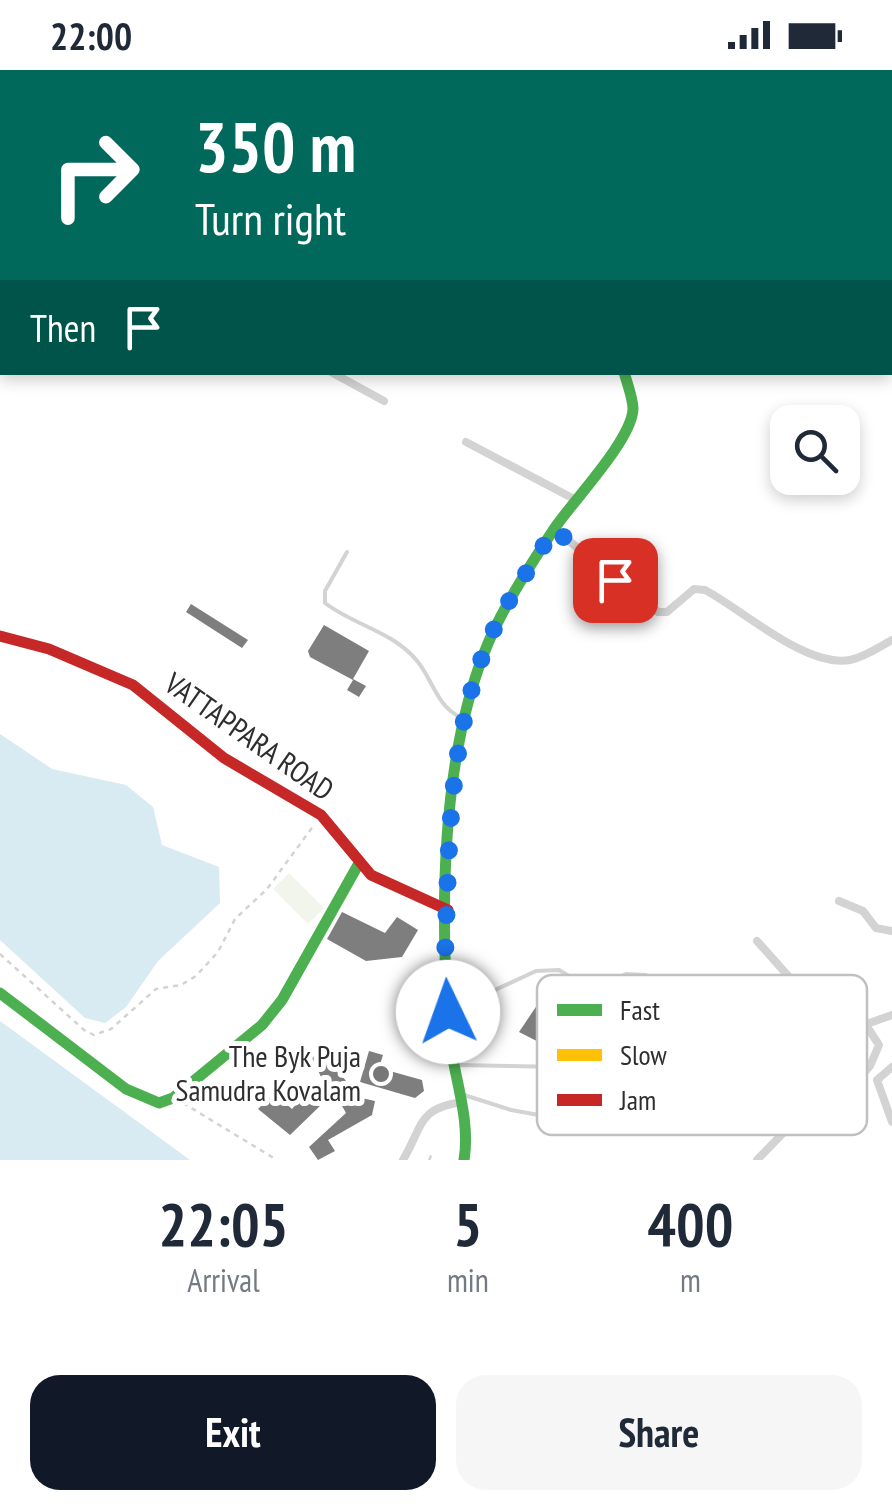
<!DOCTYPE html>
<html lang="en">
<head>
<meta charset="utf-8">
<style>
  body { margin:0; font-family:"PT Sans Narrow",sans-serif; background:#f6f6f7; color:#1f2937; height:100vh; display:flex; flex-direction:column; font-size:38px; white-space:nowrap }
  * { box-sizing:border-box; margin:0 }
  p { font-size:32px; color:#747a83 }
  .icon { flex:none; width:55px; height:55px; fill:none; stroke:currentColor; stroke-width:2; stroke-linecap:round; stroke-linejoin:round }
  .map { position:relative; height:1090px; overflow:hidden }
  .sheet { display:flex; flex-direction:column; background:#fff; flex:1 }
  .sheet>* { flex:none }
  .banner { position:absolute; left:0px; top:0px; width:892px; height:305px; box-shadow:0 5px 15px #0003; background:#00695c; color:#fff; overflow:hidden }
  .controls { position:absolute; left:770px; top:335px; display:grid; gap:20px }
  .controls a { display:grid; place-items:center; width:90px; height:90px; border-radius:20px; background:#fff; box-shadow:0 5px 15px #0003; font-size:50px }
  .pin { position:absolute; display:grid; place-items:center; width:85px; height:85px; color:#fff; margin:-42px; border-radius:20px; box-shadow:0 5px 15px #0006 }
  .me { position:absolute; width:110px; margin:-55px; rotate:357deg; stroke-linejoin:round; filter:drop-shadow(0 0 8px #0008) }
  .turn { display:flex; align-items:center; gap:35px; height:210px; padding:0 30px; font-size:45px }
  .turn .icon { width:130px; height:130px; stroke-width:2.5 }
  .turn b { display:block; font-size:70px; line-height:85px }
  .then { display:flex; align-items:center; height:95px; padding:0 30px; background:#0003; gap:20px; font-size:38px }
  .eta { display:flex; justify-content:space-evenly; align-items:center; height:170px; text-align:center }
  .eta b { font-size:60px; font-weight:600; line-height:70px }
  .button { display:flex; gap:20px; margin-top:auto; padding:20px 30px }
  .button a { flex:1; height:115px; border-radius:30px; background:#111827; color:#fff; font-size:40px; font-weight:600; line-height:115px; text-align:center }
  .button a+a { background:#f6f6f7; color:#1f2937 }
  .status { display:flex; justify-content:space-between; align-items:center; height:70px; padding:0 50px; background:#fff; direction:ltr }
  .status svg { height:28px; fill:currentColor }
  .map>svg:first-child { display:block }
  .green { fill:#f1f5ec }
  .water { fill:#d8eaf2 }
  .building { fill:#7e7e7e }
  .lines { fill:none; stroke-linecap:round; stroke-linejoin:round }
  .path { stroke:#d3d3d3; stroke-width:2.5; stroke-dasharray:5 5; stroke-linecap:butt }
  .lane { stroke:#d3d3d3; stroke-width:4 }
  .street { stroke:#d3d3d3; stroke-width:8 }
  .fast { stroke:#4caf50; stroke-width:11 }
  .slow { stroke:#ffc107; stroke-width:11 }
  .jam { stroke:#c62828; stroke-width:11 }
  .route { stroke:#1a73e8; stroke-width:18; stroke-dasharray:0 32.4 }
  .poi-dot { fill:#777; stroke:#fff; stroke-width:4 }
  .labels { text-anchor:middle; stroke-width:10; stroke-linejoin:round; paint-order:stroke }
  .street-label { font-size:30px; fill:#2e2e2e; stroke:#fff }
  .poi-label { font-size:30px; fill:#2e2e2e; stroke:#fff; text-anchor:end }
  .key { fill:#fff; stroke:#c0c0c0; stroke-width:2.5 }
  .key-label { font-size:28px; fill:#2e2e2e }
</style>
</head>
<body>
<div class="status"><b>22:00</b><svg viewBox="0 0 49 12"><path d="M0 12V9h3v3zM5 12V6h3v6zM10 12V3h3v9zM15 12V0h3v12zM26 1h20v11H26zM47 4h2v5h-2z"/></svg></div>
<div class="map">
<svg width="892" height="1090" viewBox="0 0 892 1090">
  <rect width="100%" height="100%" fill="#fff"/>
  <!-- green -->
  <path class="green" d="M289,803L324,838L308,854L273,819Z"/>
  <!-- water -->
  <path class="water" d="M0,664L52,699L126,715L153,737L162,775L219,797L220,833L158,891L126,937L105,953L85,948L0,870Z
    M0,951L190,1090H0Z"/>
  <!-- building -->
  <path class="building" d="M191,534L248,570L242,578L186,542Z
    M324,555L369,581L353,609L366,616L359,627L347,620L353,610L310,587L308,581Z
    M342,842L385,863L397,847L418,860L402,887L366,891L327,869Z
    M552,913L604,946L576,991L519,962Z
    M323,978L357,1027L375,1031L372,1045L328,1070L335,1081L318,1090L309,1077L346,1043L337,1027L321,1035L290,1065L258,1039L274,1023L292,1039L310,1018L324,1013L310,984Z
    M369,981L383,985L379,998L422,1010L424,1021L415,1028L360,1012Z"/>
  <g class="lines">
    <!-- path -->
    <path class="path" d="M0,884L84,960L94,965L111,959L156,919L181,915L196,906L218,882L235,849L267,819L314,755
      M183,1033L277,1090
      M429,1090L433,1081"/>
    <!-- lane -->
    <path class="lane" d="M878,2L883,0
      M347,482L325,521V533C355,556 393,561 418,592C433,611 437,636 460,647
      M452,940L536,901L559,900L590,919L626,904L646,905L716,969
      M457,995L563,997L707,993
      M461,1024L511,1040L617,1059"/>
    <!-- street -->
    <path class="street" d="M514,2L515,0
      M890,235L892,239
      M331,302L384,331
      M466,372L576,430
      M554,459L658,542H667L694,519L705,520C743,540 806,598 850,590C865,587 879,577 892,570
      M839,831L863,841L876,858L892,861
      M757,871L798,917L810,961L844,962L892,945
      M892,997L877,1010L892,1052
      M403,1090C424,1054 418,1038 463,1032
      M757,1090L787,1059L858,1009L870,996L879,975L866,955"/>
    <!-- fast -->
    <path class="fast" d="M890,152L892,153
      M890,173L892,174
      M890,208L892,209
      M0,923L126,1019L159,1033L173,1028L262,955L282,930L358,795
      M464,1090C471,1048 453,1005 449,963C440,841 440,685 489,571C505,534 531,494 554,459C572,432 632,370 633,339C633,328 627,313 624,302"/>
    <!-- slow -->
    <path class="slow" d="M448,0L457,2
      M498,0L507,2
      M890,193L892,194"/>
    <!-- jam -->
    <path class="jam" d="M313,0L319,2
      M387,0L396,2
      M0,566L49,579L133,615L224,688L321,745L371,805L448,840"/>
  </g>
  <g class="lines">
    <!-- route -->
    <path class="route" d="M448,942L444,907C450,794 444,679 488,572C505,533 532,495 554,459L615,510"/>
  </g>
  <!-- markers -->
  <circle class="poi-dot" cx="381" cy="1004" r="10"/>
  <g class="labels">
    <!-- street labels -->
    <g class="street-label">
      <text transform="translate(249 667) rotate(35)" y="10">VATTAPPARA ROAD</text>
    </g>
    <!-- poi labels -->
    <g class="poi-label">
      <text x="361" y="997">The Byk Puja<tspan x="361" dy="34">Samudra Kovalam</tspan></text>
    </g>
  </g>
  <!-- legend -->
  <rect x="537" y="905" width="330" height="160" rx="15" class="key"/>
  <rect x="557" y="934" width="45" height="12" fill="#4caf50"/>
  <rect x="557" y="979" width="45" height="12" fill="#ffc107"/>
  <rect x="557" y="1024" width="45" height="12" fill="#c62828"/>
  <g class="key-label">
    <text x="620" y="950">Fast</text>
    <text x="620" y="995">Slow</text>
    <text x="620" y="1040">Jam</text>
  </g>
</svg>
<div class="controls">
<a><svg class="icon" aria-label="search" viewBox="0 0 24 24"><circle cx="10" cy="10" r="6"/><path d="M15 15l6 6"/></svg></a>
</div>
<div class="pin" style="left:615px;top:510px;background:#d93025"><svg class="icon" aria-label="arrive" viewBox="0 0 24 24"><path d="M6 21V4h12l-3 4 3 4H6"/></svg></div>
<svg class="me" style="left:448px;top:942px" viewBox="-20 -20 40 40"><circle r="19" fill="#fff"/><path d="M0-13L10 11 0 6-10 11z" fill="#1a73e8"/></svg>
<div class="banner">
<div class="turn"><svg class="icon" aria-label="right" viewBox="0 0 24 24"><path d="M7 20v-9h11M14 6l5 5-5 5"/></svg><div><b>350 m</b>Turn right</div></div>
<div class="then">Then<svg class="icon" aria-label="arrive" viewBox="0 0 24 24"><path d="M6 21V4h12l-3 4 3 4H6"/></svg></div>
</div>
</div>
<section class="sheet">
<div class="eta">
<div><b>22:05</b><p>Arrival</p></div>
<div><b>5</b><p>min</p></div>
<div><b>400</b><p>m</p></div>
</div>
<div class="button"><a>Exit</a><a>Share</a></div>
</section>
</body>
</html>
